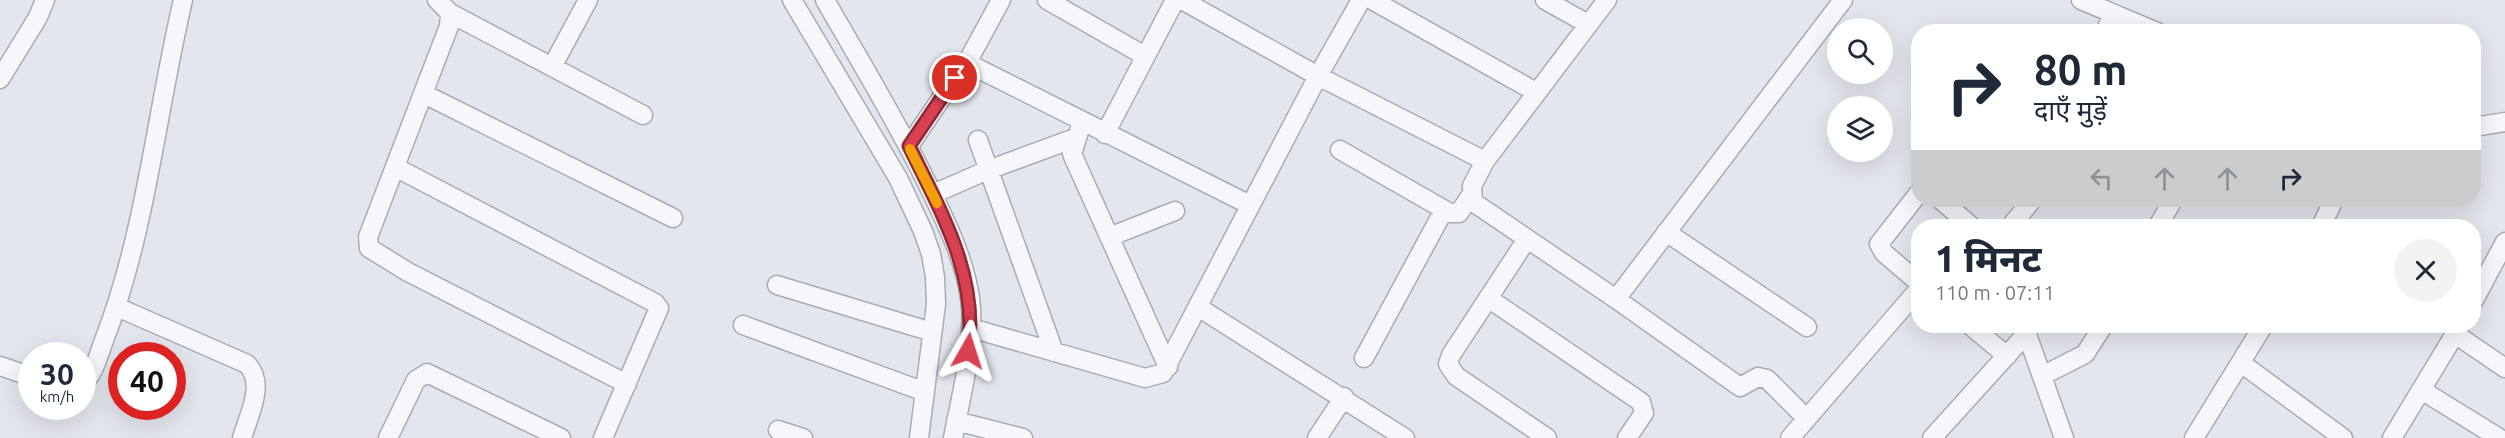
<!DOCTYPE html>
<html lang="hi">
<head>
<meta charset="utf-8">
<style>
  body { margin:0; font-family:Ubuntu,"Noto Sans Devanagari",sans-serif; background:#f2f2f3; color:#1f2937; height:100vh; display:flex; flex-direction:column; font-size:22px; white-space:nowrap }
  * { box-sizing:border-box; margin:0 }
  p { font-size:20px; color:#747a83 }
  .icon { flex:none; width:33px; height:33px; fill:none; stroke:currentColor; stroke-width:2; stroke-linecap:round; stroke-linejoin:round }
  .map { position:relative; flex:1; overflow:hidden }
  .side { position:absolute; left:1911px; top:219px; width:570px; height:114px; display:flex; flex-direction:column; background:#fff; border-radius:24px; box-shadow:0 6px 24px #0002 }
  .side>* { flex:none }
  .hud { position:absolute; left:1911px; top:24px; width:570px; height:183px; border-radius:24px; box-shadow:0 6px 24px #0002; background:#fff; color:#1f2937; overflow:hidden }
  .tools { position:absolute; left:1827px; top:18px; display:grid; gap:12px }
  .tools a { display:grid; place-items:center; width:66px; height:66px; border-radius:50%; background:#fff; box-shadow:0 6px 24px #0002; font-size:30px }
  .speed { position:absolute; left:18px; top:342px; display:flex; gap:12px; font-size:30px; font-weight:700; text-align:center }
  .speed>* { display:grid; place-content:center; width:78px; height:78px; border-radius:50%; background:#fff; box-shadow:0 6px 24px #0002; line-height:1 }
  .speed small { font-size:15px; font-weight:400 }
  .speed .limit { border:9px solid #d22; background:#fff; color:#111 }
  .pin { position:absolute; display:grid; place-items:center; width:51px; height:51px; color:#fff; margin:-26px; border:3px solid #fff; border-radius:50%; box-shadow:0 2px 6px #0007 }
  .me { position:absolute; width:66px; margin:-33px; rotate:6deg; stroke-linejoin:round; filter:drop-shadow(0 0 4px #0008) }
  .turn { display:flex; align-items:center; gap:21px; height:126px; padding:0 24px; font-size:27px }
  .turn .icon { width:78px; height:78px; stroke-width:2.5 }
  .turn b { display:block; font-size:42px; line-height:51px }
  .lanes { display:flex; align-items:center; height:57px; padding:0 24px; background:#0003; justify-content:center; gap:30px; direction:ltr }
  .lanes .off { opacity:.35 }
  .round { display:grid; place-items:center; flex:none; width:63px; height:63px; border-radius:32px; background:#f2f2f3 }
  .overview { display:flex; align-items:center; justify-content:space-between; height:102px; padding:0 24px }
  h1 { font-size:36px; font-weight:800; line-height:45px }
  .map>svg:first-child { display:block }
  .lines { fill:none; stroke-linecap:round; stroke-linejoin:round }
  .minor-casing { stroke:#a7acb7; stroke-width:21 }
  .minor { stroke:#f6f7fa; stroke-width:18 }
  .route-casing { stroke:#8d2a34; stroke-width:15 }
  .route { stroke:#d94050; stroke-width:10 }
  .slow { stroke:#f59e0b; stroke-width:10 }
</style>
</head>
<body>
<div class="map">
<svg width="2505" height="438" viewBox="0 0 2505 438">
  <rect width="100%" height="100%" fill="#e3e6ec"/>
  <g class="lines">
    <!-- minor casing -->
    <g class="minor-casing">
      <path id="minor" d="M437,0L450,13L449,26L368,237L369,248L408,272L627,384
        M792,0L898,178L923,231L931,254L935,277L936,304L919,438
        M825,0C860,61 896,120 927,183C945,220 964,257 970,298C976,340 961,396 953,438
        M1047,0L1145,56
        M1182,0L1318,76L1361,0
        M1372,0L1536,92
        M1545,0L1588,24
        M2081,0L2157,32
        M450,13L643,115
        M2105,32L2113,14
        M552,67L588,0
        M963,70L1001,0
        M0,79L38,17L45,0
        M424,94L673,218
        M1082,122L1072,154L1168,367
        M2474,127L2505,122
        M1105,134L1175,0
        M978,140L1054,352
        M909,146L955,78L963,70L975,67L1250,205
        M1340,150L1450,213H1459L1471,195
        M1485,161L1607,0
        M395,167L655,303L659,308L603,438
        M933,194L988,170L1075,138
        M1918,194L1879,244L1884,253L1918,282
        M1941,200L1971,226
        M2011,226L2032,200
        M2158,226L2173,200
        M2321,226L2334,200
        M1666,232L1807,327
        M1109,237L1175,211
        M1527,239L1451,355L1448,364L1456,376L1547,438
        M777,285L932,332
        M1488,298L1641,402L1644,413L1627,438
        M1616,299L1740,387L1758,377L1767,379L1806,418
        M2474,300L2505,242
        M117,307L247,364C266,384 249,414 242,438
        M1198,307L1405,438
        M743,325L925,392
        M1971,326L2007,356
        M2024,326L2064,438
        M2460,326L2455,334L2505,368
        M971,328L1145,378L1163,373L1318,76L1485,161L1472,186L1473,202L1616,299L1843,0
        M1364,358L1444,210
        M2241,363L2343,438
        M0,366L32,377
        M2042,376L2085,354L2103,326
        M82,384C94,375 98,356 103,343C146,233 156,114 183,0
        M2423,391L2499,438
        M956,421L1023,438
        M778,430L803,438
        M388,438L416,380L427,373L561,438
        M1317,438L1344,397
        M1790,438L1918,290
        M1932,438L2027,333
        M2194,438L2263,326
        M2392,438L2455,334"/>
    </g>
    <!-- minor -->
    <use href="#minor" class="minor"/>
  </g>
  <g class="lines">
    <!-- route casing -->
    <g class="route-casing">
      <path id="route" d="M955,78L909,146C941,212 979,276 968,351"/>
    </g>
    <!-- route -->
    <use href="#route" class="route"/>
    <!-- slow -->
    <path class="slow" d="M910,149L937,203"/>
  </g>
</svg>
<div class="tools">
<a><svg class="icon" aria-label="search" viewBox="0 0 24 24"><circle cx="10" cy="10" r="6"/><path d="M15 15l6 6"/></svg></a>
<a><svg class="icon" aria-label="layers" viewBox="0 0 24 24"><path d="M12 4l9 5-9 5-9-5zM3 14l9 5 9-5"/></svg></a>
</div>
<div class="speed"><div>30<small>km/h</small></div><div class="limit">40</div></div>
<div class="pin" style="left:955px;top:78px;background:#d93025"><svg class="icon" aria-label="arrive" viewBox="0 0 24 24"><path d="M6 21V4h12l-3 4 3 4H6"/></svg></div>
<svg class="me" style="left:968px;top:351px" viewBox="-20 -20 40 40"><path d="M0-17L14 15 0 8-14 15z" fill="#d94050" stroke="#fff" stroke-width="4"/></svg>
<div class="hud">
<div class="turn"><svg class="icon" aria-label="right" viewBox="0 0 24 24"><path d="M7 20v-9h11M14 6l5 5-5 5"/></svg><div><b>80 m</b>दाएँ मुड़ें</div></div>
<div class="lanes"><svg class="icon off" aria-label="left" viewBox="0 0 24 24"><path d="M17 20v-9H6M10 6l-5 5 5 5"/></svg><svg class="icon off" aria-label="ahead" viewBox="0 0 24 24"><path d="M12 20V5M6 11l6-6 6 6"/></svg><svg class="icon off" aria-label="ahead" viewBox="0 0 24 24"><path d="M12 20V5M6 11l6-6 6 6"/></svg><svg class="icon" aria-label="right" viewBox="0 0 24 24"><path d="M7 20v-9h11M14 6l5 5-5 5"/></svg></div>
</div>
<section class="side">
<div class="overview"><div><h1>1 मिनट</h1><p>110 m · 07:11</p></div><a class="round"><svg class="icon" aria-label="close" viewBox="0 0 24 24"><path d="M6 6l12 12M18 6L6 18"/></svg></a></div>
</section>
</div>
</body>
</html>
